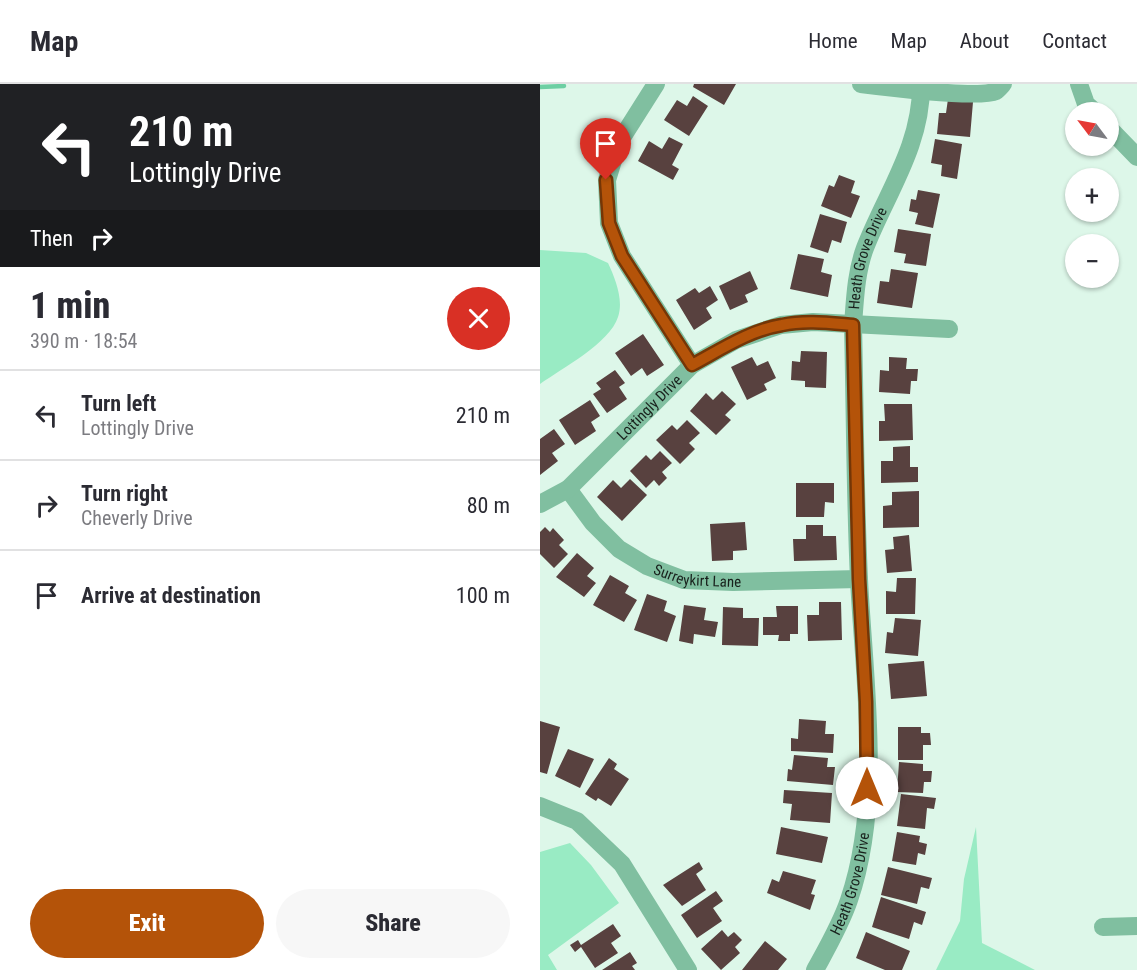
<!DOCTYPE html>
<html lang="en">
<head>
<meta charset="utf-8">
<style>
  body { margin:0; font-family:"Roboto Condensed",sans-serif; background:#f7f7f7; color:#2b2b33; height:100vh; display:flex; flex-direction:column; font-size:22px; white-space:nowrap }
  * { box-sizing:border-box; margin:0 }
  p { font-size:20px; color:#7c7c81 }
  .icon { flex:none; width:33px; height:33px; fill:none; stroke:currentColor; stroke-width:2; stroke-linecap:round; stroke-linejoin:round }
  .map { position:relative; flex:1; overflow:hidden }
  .drawer { display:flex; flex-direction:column; background:#fff; width:540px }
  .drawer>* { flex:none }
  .guide { background:#202124; color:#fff; overflow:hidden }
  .needle { width:39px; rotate:302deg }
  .controls { position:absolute; left:525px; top:18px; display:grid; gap:12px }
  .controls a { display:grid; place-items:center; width:54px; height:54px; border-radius:50%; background:#fff; box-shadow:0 2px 4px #0004; font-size:30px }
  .pin { position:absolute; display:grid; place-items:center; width:51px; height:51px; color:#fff; margin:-62px -26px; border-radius:50% 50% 50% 0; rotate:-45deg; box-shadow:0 0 6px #0007 }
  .pin .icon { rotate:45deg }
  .me { position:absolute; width:66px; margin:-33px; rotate:0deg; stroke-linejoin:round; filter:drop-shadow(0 0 4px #0008) }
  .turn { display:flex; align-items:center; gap:21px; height:126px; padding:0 30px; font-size:27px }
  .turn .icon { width:78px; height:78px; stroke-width:2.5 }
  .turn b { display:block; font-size:42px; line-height:51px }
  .then { display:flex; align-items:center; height:57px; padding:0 30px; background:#0003; gap:12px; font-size:22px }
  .round { display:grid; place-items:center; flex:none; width:63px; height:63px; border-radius:32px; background:#f7f7f7 }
  .head { display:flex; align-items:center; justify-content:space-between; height:102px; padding:0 30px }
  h1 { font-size:36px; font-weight:800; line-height:45px }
  .primary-button { display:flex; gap:12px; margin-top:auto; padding:12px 30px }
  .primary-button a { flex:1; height:69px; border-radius:36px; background:#b45309; color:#fff; font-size:24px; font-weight:800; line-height:69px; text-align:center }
  .primary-button a+a { background:#f7f7f7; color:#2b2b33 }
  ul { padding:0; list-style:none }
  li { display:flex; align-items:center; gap:18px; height:90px; padding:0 30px; border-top:2px solid #e1e1e2 }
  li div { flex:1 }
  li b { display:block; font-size:22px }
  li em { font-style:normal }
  header { display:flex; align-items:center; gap:36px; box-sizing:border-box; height:84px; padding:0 30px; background:#fff; border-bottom:2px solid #e1e1e2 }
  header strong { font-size:28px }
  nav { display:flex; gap:33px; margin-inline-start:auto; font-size:21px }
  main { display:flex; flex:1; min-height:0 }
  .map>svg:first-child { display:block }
  .green { fill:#99ebc4 }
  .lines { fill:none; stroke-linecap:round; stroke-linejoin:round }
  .stream { stroke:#6dcfa3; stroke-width:4.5 }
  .building { fill:#58413f }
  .minor { stroke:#80bfa0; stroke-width:18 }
  .route-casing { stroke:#753606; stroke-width:15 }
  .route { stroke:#b45309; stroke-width:10 }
  .labels { text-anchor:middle; stroke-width:6; stroke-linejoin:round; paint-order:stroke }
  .street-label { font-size:15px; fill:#18211c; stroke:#fff }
</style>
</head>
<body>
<header>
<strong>Map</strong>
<nav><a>Home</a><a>Map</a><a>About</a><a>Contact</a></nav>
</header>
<main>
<section class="drawer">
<div class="guide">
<div class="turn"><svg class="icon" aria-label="left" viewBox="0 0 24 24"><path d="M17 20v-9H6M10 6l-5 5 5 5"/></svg><div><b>210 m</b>Lottingly Drive</div></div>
<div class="then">Then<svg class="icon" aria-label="right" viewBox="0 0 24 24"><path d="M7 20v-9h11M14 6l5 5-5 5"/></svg></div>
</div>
<div class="head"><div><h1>1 min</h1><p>390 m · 18:54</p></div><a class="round" style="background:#d93025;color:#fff"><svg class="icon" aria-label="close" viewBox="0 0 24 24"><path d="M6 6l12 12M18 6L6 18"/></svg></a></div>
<ul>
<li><svg class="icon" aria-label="left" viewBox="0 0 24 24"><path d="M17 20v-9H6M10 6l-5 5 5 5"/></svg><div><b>Turn left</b><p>Lottingly Drive</p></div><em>210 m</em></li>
<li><svg class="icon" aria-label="right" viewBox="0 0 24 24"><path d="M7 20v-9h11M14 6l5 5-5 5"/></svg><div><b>Turn right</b><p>Cheverly Drive</p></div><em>80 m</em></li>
<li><svg class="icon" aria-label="arrive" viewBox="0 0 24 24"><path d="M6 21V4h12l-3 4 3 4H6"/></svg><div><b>Arrive at destination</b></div><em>100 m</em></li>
</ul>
<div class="primary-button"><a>Exit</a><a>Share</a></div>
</section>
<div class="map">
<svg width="597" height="886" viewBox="0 0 597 886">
  <rect width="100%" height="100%" fill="#ddf7e9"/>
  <!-- green -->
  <path class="green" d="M0,166L46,169L68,179C75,194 84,216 78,233C70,259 21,285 0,300Z
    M436,743L442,859L495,886H396L420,837L424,795Z
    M30,759L51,781L79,819L8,871L17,886H0V768Z"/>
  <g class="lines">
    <!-- stream -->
    <path class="stream" d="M0,3L24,2"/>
  </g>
  <!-- building -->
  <path class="building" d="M154,0H196L184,21L153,3Z
    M153,12L168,22L149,52L124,36L137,16L147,22Z
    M408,15L433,18L430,53L397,50L399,29H406Z
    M129,53L143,60L132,81L139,85L133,96L98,77L109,57L122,65Z
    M395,55L422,60L417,95L401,92L402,81L391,79Z
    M299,91L315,97L311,109L320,112L311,134L281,122L289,101L294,103Z
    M378,106L400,110L393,144L375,140L378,129L369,127L371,115L376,116Z
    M280,130L307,138L301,159L292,156L288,169L270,163Z
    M358,145L391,150L386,182L364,179L366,170L354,168Z
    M258,170L284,175L281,188L292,191L288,213L250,205Z
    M351,185L378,189L372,224L337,219L340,197L349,198Z
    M210,187L218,205L205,211L208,218L190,226L179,202Z
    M170,202L178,216L166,224L172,234L154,246L136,216L155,204L159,209Z
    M103,250L124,281L107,292L102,284L91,292L75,269Z
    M261,267L287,268L286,304L265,303V297L251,296L252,277L260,278Z
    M212,273L217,282L228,277L236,294L224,300L227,306L207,316L191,283Z
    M349,273L367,274L366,285H378L377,297H371L370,310L339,308L340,286L349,287Z
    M75,286L85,299L79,303L87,315L67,329L53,310L61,305L56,299Z
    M182,307L196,320L185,331L191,336L176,351L150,327L166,309L173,316Z
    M50,316L60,332L51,338L56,347L35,361L19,336Z
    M344,320H372L373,356L339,357V337H345Z
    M147,336L160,349L149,359L155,365L140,380L116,356L132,341L137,346Z
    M14,345L25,360L12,369L18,377L0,391V355Z
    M370,362V383H378V398L341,399V377H353V363Z
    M120,367L132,379L122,388L127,394L119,402L114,396L106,404L90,387L106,371L111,376Z
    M90,395L107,411L82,437L57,413L73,396L81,404Z
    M256,399H294V419L285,418L284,433H256Z
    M379,407V443L343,444V422L352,421V408Z
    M205,438L207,466L193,467V476L172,477L170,440Z
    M266,441H283V452H296L297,476L254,477L253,455H266Z
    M5,443L10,448L13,444L24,456L19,461L28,470L14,484L0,470V448Z
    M369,451L372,487L347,489L345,466L354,465L353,453Z
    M37,469L54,484L47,492L56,499L44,513L16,493Z
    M70,491L89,502L85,509L97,516L84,538L53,521Z
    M357,494H376L375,530H346V507L356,508Z
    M107,510L127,517L124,527L136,532L127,558L94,546Z
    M279,518H301L302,556L268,557L267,531H279Z
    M144,521L166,524L164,536L178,538L175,553L154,550L153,560L139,557Z
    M236,522H258V550H250V557H238L239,551H223V533H237Z
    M183,523L203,524V534H219L218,562L182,561Z
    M355,534L381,536L378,572L345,569L347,548L353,549Z
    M384,577L387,612L351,615L348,580Z
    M259,635L286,637L285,650H294L293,669L251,667V654L258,655Z
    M0,637L20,643L7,690L0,688Z
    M358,643H381V649H390L391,661H383V676H358Z
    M28,665L54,675L40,704L15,692Z
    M254,671L288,674L287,683H295L293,701L247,697L248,685L252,686Z
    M69,674L77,680L74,685L89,695L71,722L58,714L56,717L45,710Z
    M359,678L383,680V687H392L391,698H384L383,709L357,708Z
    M244,706L292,709L290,739L250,736L252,720L243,719Z
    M361,710L396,714L394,725L387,724L385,745L357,742Z
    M241,743L288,753L282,779L236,770Z
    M357,748L380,752L379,758L387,760L385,771L378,769L376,781L352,777Z
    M159,778L163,785L156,790L166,806L142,822L123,801Z
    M348,783L392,794L389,805L381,803L377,820L341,811Z
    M243,787L276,796L271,810L275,811L270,826L227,809L232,795L239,798Z
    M176,807L183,817L173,824L182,837L157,854L141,831Z
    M341,813L386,828L382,841L374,838L369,855L332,843Z
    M73,840L81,852L71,859L78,869L55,884L41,863L35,868L30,861L38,856L41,861Z
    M182,846L188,853L194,848L202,856L195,863L200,869L181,886L161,865Z
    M326,848L370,867L362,886H345L316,874Z
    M225,857L247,875L238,886H202Z
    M90,868L97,879L92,882L95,886H62Z"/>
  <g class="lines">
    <!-- minor -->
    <g class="minor">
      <path d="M116,0L78,60L67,96L69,139L82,172L152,281"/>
      <path d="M321,0C345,3 439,15 456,7C458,6 462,1 463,0"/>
      <path d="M539,0L546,20L555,28"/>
      <path d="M568,43L597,73"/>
      <path id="s1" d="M28,405L53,439L79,465L107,482L144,496L193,498L319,495"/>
      <path id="s2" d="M0,420L28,405L152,281L196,256L241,241L273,238L409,245"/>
      <path d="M0,722L37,737L82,780L148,886"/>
      <path d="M563,843L597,842"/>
      <path id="s3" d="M275,886C287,864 301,840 309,816C343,717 324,598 319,495C315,411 315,326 313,241C315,215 316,188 325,164C346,110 382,61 381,0"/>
    </g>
  </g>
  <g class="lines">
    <!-- route casing -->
    <g class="route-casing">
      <path id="route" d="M66,96L69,139L82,172L152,281C180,266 210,246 242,241C265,236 289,239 313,241L319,495L326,618L327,704"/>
    </g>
    <!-- route -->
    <use href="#route" class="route"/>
  </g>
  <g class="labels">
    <!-- street labels -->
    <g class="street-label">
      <text dy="5" stroke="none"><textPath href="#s3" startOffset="724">Heath Grove Drive</textPath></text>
      <text dy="5" stroke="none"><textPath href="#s2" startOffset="147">Lottingly Drive</textPath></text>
      <text dy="5" stroke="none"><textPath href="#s1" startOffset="164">Surreykirt Lane</textPath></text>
      <text dy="5" stroke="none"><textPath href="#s3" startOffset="94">Heath Grove Drive</textPath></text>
    </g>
  </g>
</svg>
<div class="controls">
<a><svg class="needle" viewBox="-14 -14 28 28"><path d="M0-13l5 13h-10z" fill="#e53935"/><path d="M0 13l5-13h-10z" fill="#7c7c81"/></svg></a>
<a>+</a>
<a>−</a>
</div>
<div class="pin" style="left:66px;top:96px;background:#d93025"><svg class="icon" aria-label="arrive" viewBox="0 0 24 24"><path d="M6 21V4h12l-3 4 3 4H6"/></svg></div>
<svg class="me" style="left:327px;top:704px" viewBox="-20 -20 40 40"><circle r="19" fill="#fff"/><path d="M0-13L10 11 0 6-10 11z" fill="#b45309"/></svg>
</div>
</main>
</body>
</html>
